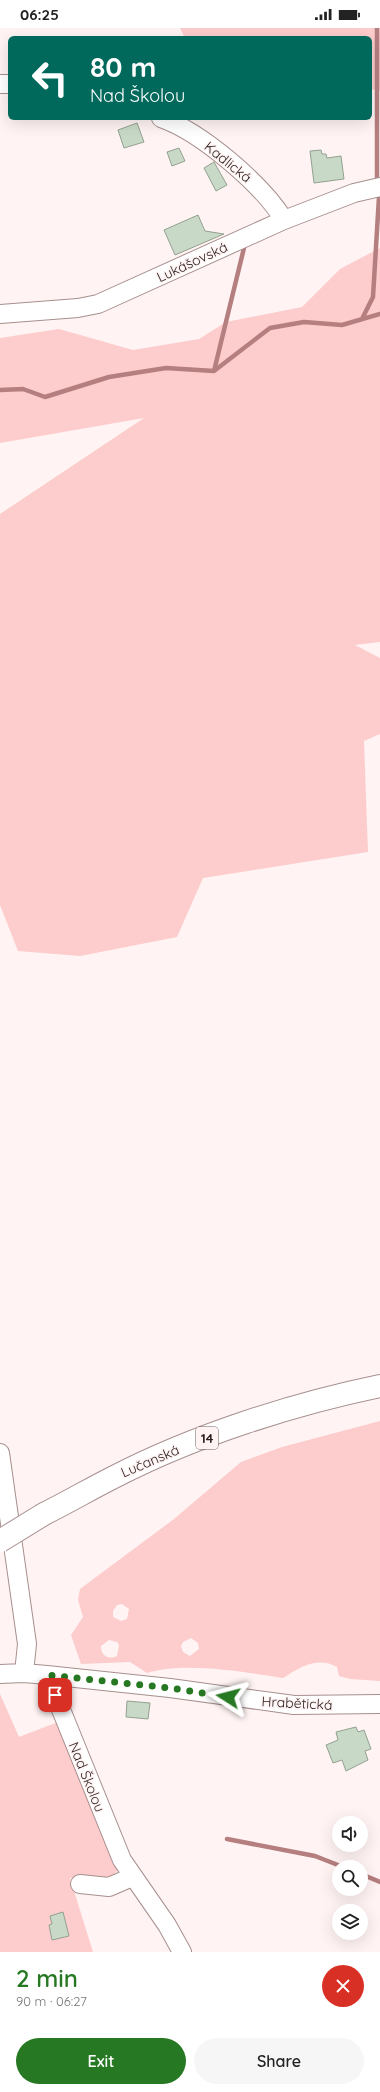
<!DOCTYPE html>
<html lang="en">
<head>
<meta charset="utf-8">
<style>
  body { margin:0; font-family:Quicksand,sans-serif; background:#f6f6f6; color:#222; height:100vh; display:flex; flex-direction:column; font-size:15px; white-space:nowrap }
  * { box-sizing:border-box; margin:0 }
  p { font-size:13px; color:#767676 }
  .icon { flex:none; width:22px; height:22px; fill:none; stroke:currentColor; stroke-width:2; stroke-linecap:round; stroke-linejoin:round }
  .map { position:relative; height:1924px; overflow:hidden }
  .drawer { display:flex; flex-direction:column; background:#fff; flex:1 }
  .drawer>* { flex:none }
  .top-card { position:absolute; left:8px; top:8px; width:364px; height:84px; border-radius:6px; box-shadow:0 4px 16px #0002; background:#00695c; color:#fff; overflow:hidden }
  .fabs { position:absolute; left:332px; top:1788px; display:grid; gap:8px }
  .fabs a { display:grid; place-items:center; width:36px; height:36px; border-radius:50%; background:#fff; box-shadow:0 4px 16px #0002; font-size:20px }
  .pin { position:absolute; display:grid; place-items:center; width:34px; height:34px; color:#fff; margin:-17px; border-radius:8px; box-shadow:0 2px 6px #0006 }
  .me { position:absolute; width:44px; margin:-22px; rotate:279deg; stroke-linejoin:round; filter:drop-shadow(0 0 3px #0008) }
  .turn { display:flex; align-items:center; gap:14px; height:84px; padding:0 16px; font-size:18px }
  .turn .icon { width:52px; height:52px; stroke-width:2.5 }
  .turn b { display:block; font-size:28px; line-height:34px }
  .round { display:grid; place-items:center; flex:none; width:42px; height:42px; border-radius:21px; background:#f6f6f6 }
  .overview { display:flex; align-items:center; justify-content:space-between; height:68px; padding:0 16px }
  h1 { font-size:24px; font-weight:600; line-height:30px; color:#277822 }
  .primary-button { display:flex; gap:8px; margin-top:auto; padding:8px 16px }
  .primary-button a { flex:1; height:46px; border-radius:24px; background:#277822; color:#fff; font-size:16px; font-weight:600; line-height:46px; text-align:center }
  .primary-button a+a { background:#f6f6f6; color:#222 }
  .status { display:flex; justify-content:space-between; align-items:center; height:28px; padding:0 20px; background:#fff; direction:ltr }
  .status svg { height:11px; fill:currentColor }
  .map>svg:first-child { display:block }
  .green { fill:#fdcccc; fill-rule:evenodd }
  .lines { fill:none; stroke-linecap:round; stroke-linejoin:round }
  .stream { stroke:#b57e7f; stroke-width:4.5 }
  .building { fill:#c9d9c7; stroke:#92a190 }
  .minor-casing { stroke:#a78f8e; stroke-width:20 }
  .major-casing { stroke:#a78f8e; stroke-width:24 }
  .minor { stroke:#fff; stroke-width:18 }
  .major { stroke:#fff; stroke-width:22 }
  .major-bridge-casing { stroke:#a78f8e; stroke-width:24; stroke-linecap:butt }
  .major-bridge { stroke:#fff; stroke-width:22 }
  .route { stroke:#277822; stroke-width:7; stroke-dasharray:0 12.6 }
  .labels { text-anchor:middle; stroke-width:3; stroke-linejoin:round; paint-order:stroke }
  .shield { fill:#fff4f3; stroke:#685f5f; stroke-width:1 }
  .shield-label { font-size:13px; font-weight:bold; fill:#281f1f }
  .street-label { font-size:14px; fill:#281f1f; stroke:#fff4f3 }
</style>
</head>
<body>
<div class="status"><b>06:25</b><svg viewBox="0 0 49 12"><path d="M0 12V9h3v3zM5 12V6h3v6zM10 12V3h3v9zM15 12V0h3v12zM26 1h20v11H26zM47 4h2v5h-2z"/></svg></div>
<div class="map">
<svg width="380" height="1924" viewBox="0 0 380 1924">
  <rect width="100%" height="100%" fill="#fff4f3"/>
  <!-- green -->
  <path class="green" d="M180,0H380V63L370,61V10H185Z
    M380,220V614L355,617L380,630V706L364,713L368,824L203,850L177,909L80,928L18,923L0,877V486L144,390L0,415V310L59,301L133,322L199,311L226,294L302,279L340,241Z
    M380,1393V1653L350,1651L339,1648L337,1639C318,1628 300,1639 283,1650C245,1644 183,1633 147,1645L130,1634L81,1636L71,1607L83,1589L78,1572L80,1561L174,1491L241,1434L282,1419ZM122,1576L129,1581L127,1591L121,1593L113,1589V1583L117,1577ZM191,1610L198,1615L199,1621L190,1628L183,1624L181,1618L183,1614ZM109,1612L117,1614L119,1617L117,1628C108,1632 101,1628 101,1618Z
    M0,1666L19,1709L58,1694L117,1836V1842L113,1849L103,1852L70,1850L93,1924H0Z"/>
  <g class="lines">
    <!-- stream -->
    <path class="stream" d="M377,151V0
      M362,291L373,269L379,169
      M214,343L244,220
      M0,362L23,361L45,369L109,349L166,340L214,343L270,300L304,294L342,297L380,286
      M227,1811L315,1828L343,1839
      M361,1846L380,1854"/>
  </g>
  <!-- building -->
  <path class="building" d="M137,95L144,114L124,120L118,102Z
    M179,120L185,133L172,138L167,124Z
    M321,122L322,126H326L327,130L341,128L344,151L314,155L310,123Z
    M214,134L227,157L216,163L204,140Z
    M198,187L205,203L224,206L175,227L164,202Z
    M127,1673L150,1675L148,1691L126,1689Z
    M356,1699L358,1704L364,1702L371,1721L365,1723L368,1732L346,1743L342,1732L333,1735L326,1717L338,1712L336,1704Z
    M63,1884L69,1908L52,1912L49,1897L52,1896L50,1888Z"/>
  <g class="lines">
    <!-- minor casing -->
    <g class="minor-casing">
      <path id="minor" d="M0,56H10
        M161,90C201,104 262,156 284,192
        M0,286L78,280L98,276L284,192L354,165L380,159
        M0,1425L27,1616L24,1645
        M0,1646L24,1645L47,1647L170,1660L294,1677L380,1676
        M47,1647L122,1832L167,1897L182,1924
        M80,1856L109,1859L132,1849"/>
    </g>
    <!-- major casing -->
    <g class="major-casing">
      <path id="major" d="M44,1486C68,1474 92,1460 116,1448C196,1407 293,1376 380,1358"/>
    </g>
    <!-- minor -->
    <use href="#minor" class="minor"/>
    <!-- major -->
    <use href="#major" class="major"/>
    <!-- major-bridge casing -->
    <g class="major-bridge-casing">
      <path id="major-bridge" d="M0,1513L44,1486"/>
    </g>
    <!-- major-bridge -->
    <use href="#major-bridge" class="major-bridge"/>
  </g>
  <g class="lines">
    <!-- route -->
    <path class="route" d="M55,1667L48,1647L170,1660L228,1669"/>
  </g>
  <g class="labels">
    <!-- shield labels -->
    <rect class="shield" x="196" y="1399" width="22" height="22" rx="3"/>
    <g class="shield-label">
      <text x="207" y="1415">14</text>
    </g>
    <!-- street labels -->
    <g class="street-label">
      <text transform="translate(228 134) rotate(39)" y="5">Kadlická</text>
      <text transform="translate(192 234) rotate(-25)" y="5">Lukášovská</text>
      <text transform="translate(150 1433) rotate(-23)" y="5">Lučanská</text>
      <text transform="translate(297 1675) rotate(3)" y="5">Hrabětická</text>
      <text transform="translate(87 1749) rotate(68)" y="5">Nad Školou</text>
    </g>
  </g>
</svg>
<div class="fabs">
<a><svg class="icon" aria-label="sound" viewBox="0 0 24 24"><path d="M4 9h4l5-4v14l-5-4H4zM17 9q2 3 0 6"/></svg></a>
<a><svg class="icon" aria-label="search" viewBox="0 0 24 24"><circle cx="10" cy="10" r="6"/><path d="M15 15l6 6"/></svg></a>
<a><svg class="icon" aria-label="layers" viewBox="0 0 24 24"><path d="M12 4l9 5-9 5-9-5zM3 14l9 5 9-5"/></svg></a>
</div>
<div class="pin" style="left:55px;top:1667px;background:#d93025"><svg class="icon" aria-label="arrive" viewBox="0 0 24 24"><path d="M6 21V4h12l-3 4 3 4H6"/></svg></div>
<svg class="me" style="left:228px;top:1669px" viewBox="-20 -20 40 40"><path d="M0-17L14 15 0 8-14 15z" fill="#277822" stroke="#fff" stroke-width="4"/></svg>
<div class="top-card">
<div class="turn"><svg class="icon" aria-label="left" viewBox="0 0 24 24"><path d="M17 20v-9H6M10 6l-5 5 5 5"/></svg><div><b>80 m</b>Nad Školou</div></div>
</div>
</div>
<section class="drawer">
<div class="overview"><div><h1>2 min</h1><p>90 m · 06:27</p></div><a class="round" style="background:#d93025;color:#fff"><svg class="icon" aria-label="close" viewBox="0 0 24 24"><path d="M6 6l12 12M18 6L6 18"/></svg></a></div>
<div class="primary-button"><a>Exit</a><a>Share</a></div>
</section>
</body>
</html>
